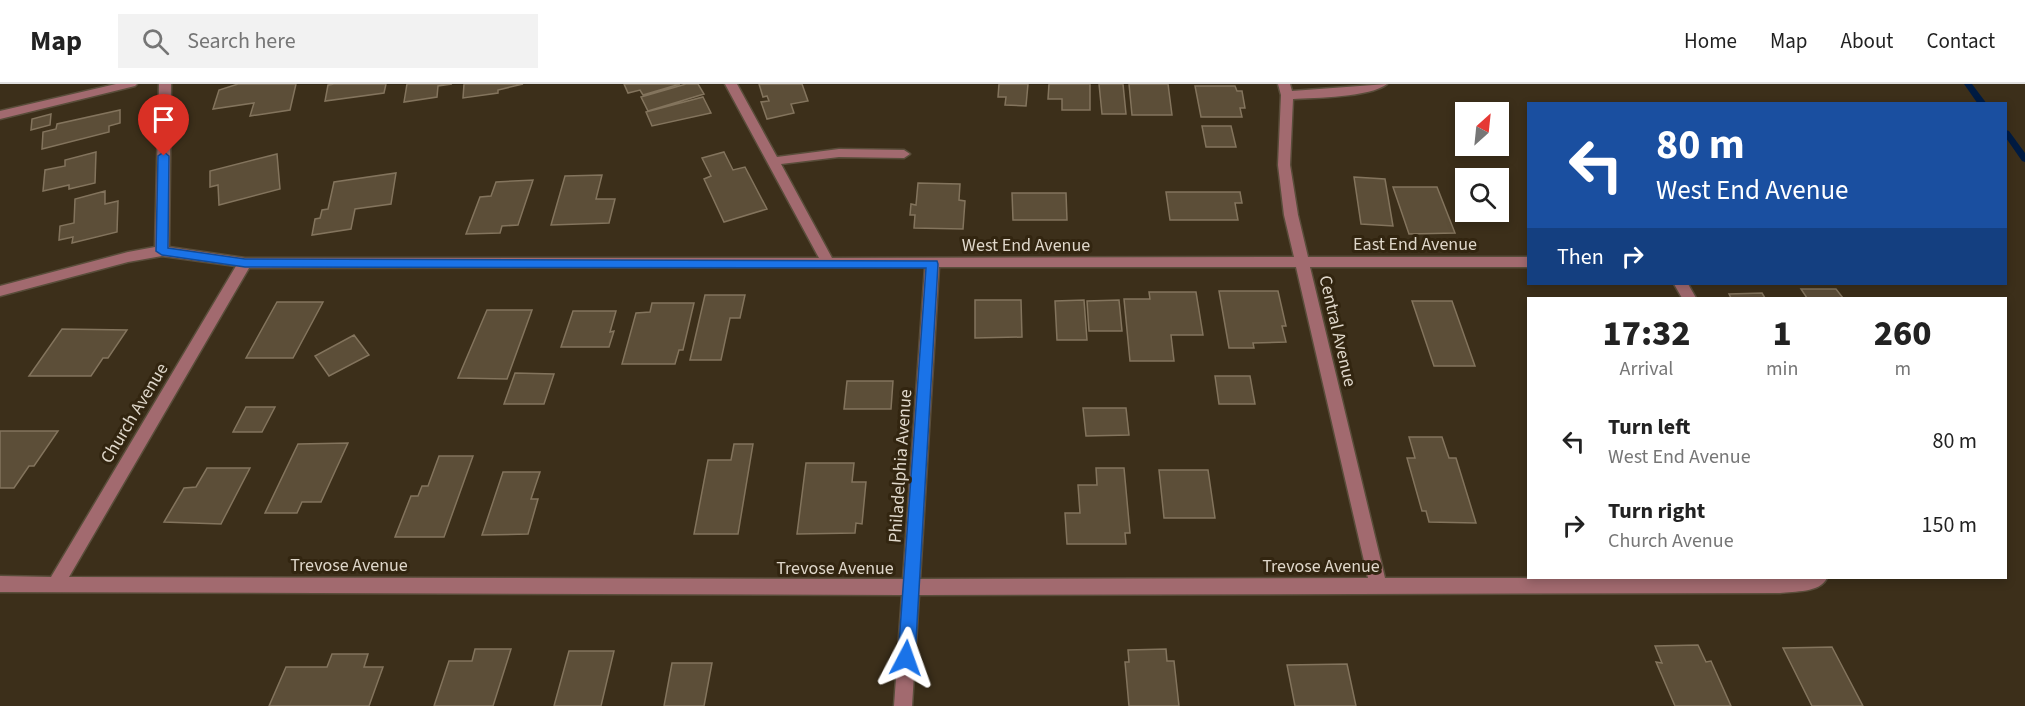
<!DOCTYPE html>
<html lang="en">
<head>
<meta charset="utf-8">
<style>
  body { margin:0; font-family:"Source Sans 3",sans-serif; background:#f2f2f2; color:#222; height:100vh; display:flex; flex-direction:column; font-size:22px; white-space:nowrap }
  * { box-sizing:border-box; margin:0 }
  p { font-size:20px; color:#767676 }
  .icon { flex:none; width:33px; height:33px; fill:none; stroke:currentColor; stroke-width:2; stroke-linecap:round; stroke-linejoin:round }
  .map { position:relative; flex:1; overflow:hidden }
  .panel { position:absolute; left:1527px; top:213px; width:480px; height:282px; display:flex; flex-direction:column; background:#fff; border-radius:0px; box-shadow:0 3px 9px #0003 }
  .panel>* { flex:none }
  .hud { position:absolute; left:1527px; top:18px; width:480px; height:183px; border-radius:0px; box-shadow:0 3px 9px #0003; background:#1a4fa0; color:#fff; overflow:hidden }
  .needle { width:39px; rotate:27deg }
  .tools { position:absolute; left:1455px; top:18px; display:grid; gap:12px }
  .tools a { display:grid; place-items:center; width:54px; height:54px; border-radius:0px; background:#fff; box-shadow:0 3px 9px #0003; font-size:30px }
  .pin { position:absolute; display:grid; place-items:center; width:51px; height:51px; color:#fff; margin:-62px -26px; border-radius:50% 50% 50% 0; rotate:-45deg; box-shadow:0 0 6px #0007 }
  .pin .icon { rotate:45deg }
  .me { position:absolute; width:66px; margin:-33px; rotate:4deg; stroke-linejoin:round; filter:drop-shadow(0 0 4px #0008) }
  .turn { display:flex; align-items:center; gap:21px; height:126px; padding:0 30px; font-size:27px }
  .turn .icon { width:78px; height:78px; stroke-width:2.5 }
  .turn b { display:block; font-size:42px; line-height:51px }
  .then { display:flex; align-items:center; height:57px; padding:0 30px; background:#0003; gap:12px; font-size:22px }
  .eta { display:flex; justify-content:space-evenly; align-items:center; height:102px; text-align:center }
  .eta b { font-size:36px; font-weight:800; line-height:42px }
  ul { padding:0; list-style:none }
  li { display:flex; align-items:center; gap:18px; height:84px; padding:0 30px }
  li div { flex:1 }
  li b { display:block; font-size:22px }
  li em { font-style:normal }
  header { display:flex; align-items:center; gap:36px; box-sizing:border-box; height:84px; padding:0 30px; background:#fff; border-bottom:2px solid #e0e0e0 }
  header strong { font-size:28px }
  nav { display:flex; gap:33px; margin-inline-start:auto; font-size:21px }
  .search { width:420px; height:54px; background:#f2f2f2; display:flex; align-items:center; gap:15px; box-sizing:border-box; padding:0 21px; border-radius:0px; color:#767676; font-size:22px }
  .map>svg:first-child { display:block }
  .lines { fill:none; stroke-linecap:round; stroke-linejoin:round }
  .stream { fill:#001b42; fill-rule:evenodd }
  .building { fill:#5c4e38; stroke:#83745d; stroke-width:1.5 }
  .minor-casing { stroke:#594d3a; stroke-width:3 }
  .minor { fill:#a26a6f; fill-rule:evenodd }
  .route { fill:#1a73e8; stroke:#114b97; stroke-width:1.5 }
  .labels { text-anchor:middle; stroke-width:6; stroke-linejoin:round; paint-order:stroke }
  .street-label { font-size:18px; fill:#dfd7ca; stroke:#322510 }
</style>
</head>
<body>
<header>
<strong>Map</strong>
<div class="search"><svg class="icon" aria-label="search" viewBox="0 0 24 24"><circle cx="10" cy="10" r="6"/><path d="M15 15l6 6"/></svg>Search here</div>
<nav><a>Home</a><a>Map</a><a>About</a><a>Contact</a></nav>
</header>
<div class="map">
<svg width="2025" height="622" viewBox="0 0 2025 622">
  <rect width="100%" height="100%" fill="#3c2f1a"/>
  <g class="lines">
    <!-- stream -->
    <path class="stream" d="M1964,0H1972L1987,20H1978Z
      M2006,46L2009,47L2025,69V78L2022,77L2006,54Z"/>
  </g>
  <!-- building -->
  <path class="building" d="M238,0H296L290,26L250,32L254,19L213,25L219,6Z
    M334,0H386L384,9L325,17L328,1Z
    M407,0H452L438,2L437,13L404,18Z
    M464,0H523L498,6V9L463,14Z
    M624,0H680L643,11L640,6L628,9Z
    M686,0H698L704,10L648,27L641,13Z
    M759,0H802L808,17L791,20L794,29L767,35L761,18L769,17L767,12L763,13Z
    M999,0H1028L1026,22L1005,21L1006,13H998Z
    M1049,0H1090V26H1062V15H1048Z
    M1099,0H1123L1126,30H1102Z
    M1129,0H1168L1172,31H1132Z
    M1195,2H1235L1237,7H1242L1245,24H1240L1242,33H1201Z
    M703,13L711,29L652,42L646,28Z
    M120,26V39L109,42V48L42,65L43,48L56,45L57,40Z
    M51,30L50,41L31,46L32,35Z
    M1202,42H1231L1236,63H1206Z
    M96,68L95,99L69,105V101L43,107L45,86L65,82V76Z
    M724,68L733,86L745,83L767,125L724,138L704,95L711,92L702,74Z
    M277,70L280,105L219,121L218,101L210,103V87Z
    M396,89L391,120L355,125L351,145L312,151L315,135L320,134L322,126L328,125L334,98Z
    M602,91L596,115H615L609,139L551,141L565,92Z
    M1354,93L1385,95L1393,142L1361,140Z
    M533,96L518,141L502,142L500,149L466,150L480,113L491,112L496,98Z
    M918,99L960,100L959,116L965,117L963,145L914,144L915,131H910L911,120L916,121Z
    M1393,103H1437L1455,149L1409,150Z
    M105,107V120L118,117L117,148L72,159L73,153L59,156L60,142L74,139L75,115Z
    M1166,108H1240L1242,119H1235L1238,136H1170Z
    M1012,109H1066L1067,136H1013Z
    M1801,205H1836L1843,214H1807Z
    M1219,207H1278L1286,242H1282L1286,258L1253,259L1254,264H1229Z
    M1149,208H1196L1203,251H1171L1174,277H1130L1124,215H1150Z
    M1762,209L1765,214H1731L1729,210Z
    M705,211H745L740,234H730L721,276H690Z
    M975,216H1021L1022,253L975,254Z
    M1084,216L1087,256H1057L1055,217Z
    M1119,216L1122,247H1089L1087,217Z
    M1412,217H1452L1475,282H1434Z
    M277,218H323L293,274H246Z
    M652,219H694L683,266H679L675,280H622L636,229L650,228Z
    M487,226H532L507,295L458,294Z
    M573,227H616L610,248L614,247L609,263H561Z
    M62,245L127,246L108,274H103L91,292H29Z
    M354,251L369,271L329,292L315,272Z
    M515,289L554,290L544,320H504Z
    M1215,292H1250L1255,320H1219Z
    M847,297H893L891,325H844Z
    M246,323H275L262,348H233Z
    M1083,324H1126L1129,351L1086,352Z
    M0,347H58L34,382H29L14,404H0Z
    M1409,353H1442L1449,374H1456L1476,439L1429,438L1426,427H1422L1407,374H1415Z
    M348,359L321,418H302L297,429H265L298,360Z
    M734,360H753L738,450H694L708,376H731Z
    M439,372H473L444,453H395L411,412H418L422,402H428Z
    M806,379H854L852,398H866L862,440L856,439L855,449L797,450Z
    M207,384H250L221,440L164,438L184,404L196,403Z
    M1096,384H1124L1130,449H1125L1126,460H1067L1065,429H1080L1078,401H1097Z
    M1159,386H1208L1215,434H1164Z
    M503,388H540L531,415H538L528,450L482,451Z
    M1698,561L1706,578L1711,577L1731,622H1675L1656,578L1662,579L1655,562Z
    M1832,563L1863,622H1812L1783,564Z
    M475,565H511L493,622H434L449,577H472Z
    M1166,565L1167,577H1174L1179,622H1129L1125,578H1129L1128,566Z
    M569,567H614L601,622H554Z
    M332,570H368L364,583H383L369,622H269L286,583H327Z
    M672,579H712L704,622H664Z
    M1347,580L1356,622H1295L1287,581Z"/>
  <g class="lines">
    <!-- minor casing -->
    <g class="minor-casing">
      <path id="minor" d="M116,0H137L135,2L0,35V27Z
        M159,0H171L169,163L245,174H819L725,0H737L777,73L839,65L904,66L910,70L904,74L839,73L781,80L832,174L1294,173L1284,131L1278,81L1281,11L1278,0H1290L1292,7L1387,0C1371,13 1314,14 1293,15L1290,81L1298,131L1308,173H1528V183H1310L1385,494H1827C1820,509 1794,507 1780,509L919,511L912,622H894L902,511L0,508V492L51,493L236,182L162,172L128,178L0,212V202L128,168L155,163ZM824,183H925L903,495L69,493L249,184ZM939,183H1296L1368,494L920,495Z
        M1674,200H1688L1696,214H1682Z"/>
    </g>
    <!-- minor -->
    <use href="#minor" class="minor"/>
  </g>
  <!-- route -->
  <path class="route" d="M164,68L169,72L168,164L245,175L937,177L938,180L915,574L912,580L906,582L901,580L898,574L926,184L245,183L162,171L156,167L158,72Z"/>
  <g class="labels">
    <!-- street labels -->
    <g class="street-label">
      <text x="1415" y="166">East End Avenue</text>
      <text x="1026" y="167">West End Avenue</text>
      <text transform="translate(1338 247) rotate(77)" y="6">Central Avenue</text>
      <text transform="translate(134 329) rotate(-59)" y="6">Church Avenue</text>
      <text transform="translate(900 382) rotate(-86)" y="6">Philadelphia Avenue</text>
      <text x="349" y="487">Trevose Avenue</text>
      <text x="1321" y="488">Trevose Avenue</text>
      <text x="835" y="490">Trevose Avenue</text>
    </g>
  </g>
</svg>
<div class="tools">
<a><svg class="needle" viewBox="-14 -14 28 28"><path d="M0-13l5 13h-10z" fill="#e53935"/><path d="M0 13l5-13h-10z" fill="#767676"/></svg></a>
<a><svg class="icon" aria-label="search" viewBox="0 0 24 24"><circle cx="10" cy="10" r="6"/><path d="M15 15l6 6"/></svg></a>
</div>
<div class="pin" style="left:164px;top:72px;background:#d93025"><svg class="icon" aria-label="arrive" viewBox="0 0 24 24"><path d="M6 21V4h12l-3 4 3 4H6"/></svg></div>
<svg class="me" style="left:906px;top:574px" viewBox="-20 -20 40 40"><path d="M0-17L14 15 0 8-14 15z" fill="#1a73e8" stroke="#fff" stroke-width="4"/></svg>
<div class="hud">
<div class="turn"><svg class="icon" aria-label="left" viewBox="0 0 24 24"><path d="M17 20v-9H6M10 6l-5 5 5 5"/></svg><div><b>80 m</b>West End Avenue</div></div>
<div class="then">Then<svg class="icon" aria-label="right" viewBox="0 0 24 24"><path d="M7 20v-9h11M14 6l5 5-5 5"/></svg></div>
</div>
<section class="panel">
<div class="eta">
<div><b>17:32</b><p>Arrival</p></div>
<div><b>1</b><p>min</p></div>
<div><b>260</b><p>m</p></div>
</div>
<ul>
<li><svg class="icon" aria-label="left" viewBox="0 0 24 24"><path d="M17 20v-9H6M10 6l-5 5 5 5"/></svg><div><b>Turn left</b><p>West End Avenue</p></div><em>80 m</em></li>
<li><svg class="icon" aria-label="right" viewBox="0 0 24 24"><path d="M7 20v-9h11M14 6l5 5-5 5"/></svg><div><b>Turn right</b><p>Church Avenue</p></div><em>150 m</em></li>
</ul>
</section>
</div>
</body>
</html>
